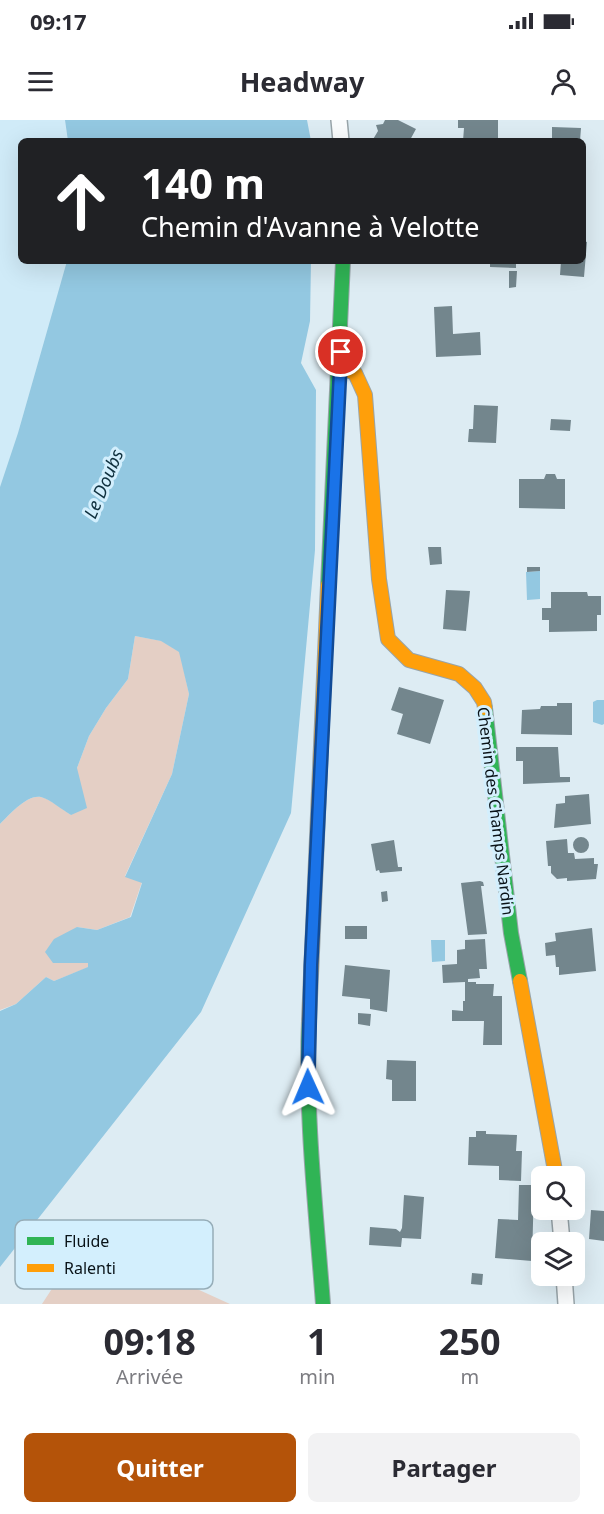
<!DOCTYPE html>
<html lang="fr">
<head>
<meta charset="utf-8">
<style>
  body { margin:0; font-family:"Noto Sans",sans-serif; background:#f2f2f3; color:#2b2b33; height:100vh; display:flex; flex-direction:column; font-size:22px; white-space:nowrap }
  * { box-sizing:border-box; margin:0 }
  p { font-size:20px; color:#7c7c81 }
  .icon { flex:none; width:33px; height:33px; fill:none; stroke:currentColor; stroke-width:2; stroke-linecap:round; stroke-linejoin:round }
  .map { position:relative; height:1184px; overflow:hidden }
  .panel { display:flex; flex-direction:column; background:#fff; flex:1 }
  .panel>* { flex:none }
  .hud { position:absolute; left:18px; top:18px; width:568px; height:126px; border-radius:9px; box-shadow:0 6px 24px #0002; background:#202124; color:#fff; overflow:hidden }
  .buttons { position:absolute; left:531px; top:1046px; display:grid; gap:12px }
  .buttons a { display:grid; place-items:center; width:54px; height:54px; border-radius:9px; background:#fff; box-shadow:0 6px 24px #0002; font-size:30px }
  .pin { position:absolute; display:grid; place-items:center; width:51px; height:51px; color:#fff; margin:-26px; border:3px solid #fff; border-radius:50%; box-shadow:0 2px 6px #0007 }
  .me { position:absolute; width:66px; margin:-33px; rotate:359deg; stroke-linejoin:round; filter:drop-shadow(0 0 4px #0008) }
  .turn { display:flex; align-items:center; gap:21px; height:126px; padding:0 24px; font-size:27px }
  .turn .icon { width:78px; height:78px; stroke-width:2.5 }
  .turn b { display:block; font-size:42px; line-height:51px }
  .eta { display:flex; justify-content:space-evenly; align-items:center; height:102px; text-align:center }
  .eta b { font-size:36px; font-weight:700; line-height:42px }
  .button { display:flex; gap:12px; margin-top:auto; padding:12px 24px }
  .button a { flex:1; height:69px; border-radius:9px; background:#b45309; color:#fff; font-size:24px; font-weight:700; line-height:69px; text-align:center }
  .button a+a { background:#f2f2f3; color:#2b2b33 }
  .status { display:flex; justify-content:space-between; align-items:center; height:42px; padding:0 30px; background:#fff; direction:ltr }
  .status svg { height:16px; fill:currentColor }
  header { display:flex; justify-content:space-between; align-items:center; height:78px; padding:0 24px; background:#fff; font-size:27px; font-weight:700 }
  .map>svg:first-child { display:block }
  .built { fill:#d0ebf8 }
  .green { fill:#e4cfc5 }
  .water { fill:#93c8e1 }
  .building { fill:#73868d }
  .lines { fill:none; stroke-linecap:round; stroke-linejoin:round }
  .street-casing { stroke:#98a4a9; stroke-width:18 }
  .fast-casing { stroke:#98a4a9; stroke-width:16 }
  .slow-casing { stroke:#98a4a9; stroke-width:16 }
  .street { stroke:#fafcfd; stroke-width:15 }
  .fast { stroke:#30b455; stroke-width:14 }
  .slow { stroke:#ff9f0a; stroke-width:14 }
  .route-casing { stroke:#114b97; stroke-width:15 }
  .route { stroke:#1a73e8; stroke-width:10 }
  .labels { text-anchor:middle; stroke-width:6; stroke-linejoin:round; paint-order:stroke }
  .street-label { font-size:16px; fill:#091217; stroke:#d3effd }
  .water-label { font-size:18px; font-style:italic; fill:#0f303e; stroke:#d3effd }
  .key { fill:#d3effd; stroke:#96adb8; stroke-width:1.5 }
  .key-label { font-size:16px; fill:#091217 }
</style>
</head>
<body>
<div class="status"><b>09:17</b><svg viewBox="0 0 49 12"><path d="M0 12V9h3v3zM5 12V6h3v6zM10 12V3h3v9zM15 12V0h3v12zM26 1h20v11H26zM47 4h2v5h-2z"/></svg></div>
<header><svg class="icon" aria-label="menu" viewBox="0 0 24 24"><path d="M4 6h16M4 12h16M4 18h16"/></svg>Headway<svg class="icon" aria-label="person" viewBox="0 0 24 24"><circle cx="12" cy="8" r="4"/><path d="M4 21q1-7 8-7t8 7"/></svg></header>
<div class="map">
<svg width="604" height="1184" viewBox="0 0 604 1184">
  <rect width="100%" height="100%" fill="#ddecf3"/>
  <!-- built -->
  <path class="built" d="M0,0H65L68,21H21V141H67L18,313L0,367Z"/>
  <!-- green -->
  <path class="green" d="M135,516L162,521L180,532L189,574L172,654L125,756L142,762L130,797L97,810L77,807L89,847L54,861L46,857L16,884L0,890V704C9,695 27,674 41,677C50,679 62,689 71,695L77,648L89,616L106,588L128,559Z
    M85,1118L230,1184H42Z"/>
  <!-- water -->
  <path class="water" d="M65,0H307L311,21H68Z
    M67,141H311L310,201L301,243L316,270L315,430L291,693L201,892L0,1147V891L16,884L46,857L54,861L88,847V843H53L45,832L54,819L77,807L97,810L131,797L142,763L125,757L172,654L189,574L179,532L161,521L135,516L128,559L106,588L89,616L77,648L87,688L71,695C62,690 50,679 41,677C27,674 9,695 0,704V367L18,313Z
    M540,451V479L527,480L526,452Z
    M597,580H604V604L602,605L593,602V582Z
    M431,820H445V841L432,842Z"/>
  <!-- building -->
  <path class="building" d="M385,0H398L416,9L410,20L372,21L378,11L376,5L383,4Z
    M458,0H498V20L463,21L464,8H458Z
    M552,7L581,8L580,21H552Z
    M584,121L587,122L584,157L560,155L561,141H584Z
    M490,141H516V148L490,147Z
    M509,151H517L516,167L509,168Z
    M452,186L453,214L480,212L481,235L436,237L434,187Z
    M474,285L498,286L496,323L468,322L469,309H473Z
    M551,299L571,300L570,311L550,310Z
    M546,354H555L557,359H565V389L519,388V359H544Z
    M428,427H441L442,444L430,445Z
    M527,447H540V451L527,452Z
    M446,470L470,471L466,511L443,509Z
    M551,472H587L588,476H601V495H597V511L549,512V500H542V488H551Z
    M399,567L444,580L430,624L397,614L403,594L391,590Z
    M557,583H572V615L521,614L522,590L540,589L541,586H557Z
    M516,627H558L560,657H570V662L523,664V641H516Z
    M589,674L591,704L554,708L556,684L565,683V676Z
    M573 725a8 8 0 1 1 16 0a8 8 0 1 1-16 0Z
    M567,719L568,733H574L575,739L594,738V744H598L596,759L567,761V758L557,759L551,753V746H548L546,721Z
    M394,720L398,747H402V751L380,753L379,750L376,751L371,724Z
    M480,761L483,762L484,766H481L487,814L468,815L461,763Z
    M387,771L388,781L382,782L381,772Z
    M345,806H367V819H345Z
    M592,808L596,851L559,855V847H556L555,835L546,836L545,823L556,821L555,813Z
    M485,819L487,849H479L480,858L468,859V862H476V864H494L493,876H502V925H483L484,901H452V890L463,891V881H465V862L443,863L442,845L457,844V830L465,829V820Z
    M345,845L390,850L387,892L370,889V879L342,876Z
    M358,893L371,894L370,906L358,904Z
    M387,940L416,941V981H392V960L386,959Z
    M476,1011H486V1014L517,1015L516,1031H522L521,1061L499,1060V1046L468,1045L469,1017H476Z
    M519,1065H534L532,1141L495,1138L498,1099L518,1100Z
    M404,1075L424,1077L421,1119L402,1118L401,1127L369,1125L370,1107L396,1109L400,1112L402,1108Z
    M591,1090L604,1091V1121L589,1119Z
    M472,1153L483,1154L482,1165L471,1164Z"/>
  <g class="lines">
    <!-- street casing -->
    <g class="street-casing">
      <path id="street" d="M339,0L341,21
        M559,1089L562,1122
        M564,1155L566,1184"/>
    </g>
    <!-- fast casing -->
    <g class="fast-casing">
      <path id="fast" d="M328,465L343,141
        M485,588L511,813L520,861
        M309,901C305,995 316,1090 323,1184"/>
    </g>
    <!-- slow casing -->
    <g class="slow-casing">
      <path id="slow" d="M340,247L355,253L365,275L379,459L388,519L409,540L459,554L475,568L484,582L485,588
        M520,861L556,1056
        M309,901L328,465"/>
    </g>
    <!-- street -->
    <use href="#street" class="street"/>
    <!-- fast -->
    <use href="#fast" class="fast"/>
    <!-- slow -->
    <use href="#slow" class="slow"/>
  </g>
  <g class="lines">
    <!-- route casing -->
    <g class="route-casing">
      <path id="route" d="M308,967L311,845L341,232"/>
    </g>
    <!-- route -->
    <use href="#route" class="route"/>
  </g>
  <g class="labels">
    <!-- street labels -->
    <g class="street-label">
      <text transform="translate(496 691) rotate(83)" y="6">Chemin des Champs Nardin</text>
    </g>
    <!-- water labels -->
    <g class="water-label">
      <text transform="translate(104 364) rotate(-67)" y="6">Le Doubs</text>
    </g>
  </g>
  <!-- legend -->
  <rect x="15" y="1100" width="198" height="69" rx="9" class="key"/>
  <rect x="27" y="1117" width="27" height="8" fill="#30b455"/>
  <rect x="27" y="1144" width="27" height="8" fill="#ff9f0a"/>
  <g class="key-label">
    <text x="64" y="1127">Fluide</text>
    <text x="64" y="1154">Ralenti</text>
  </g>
</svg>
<div class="buttons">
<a><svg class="icon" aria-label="search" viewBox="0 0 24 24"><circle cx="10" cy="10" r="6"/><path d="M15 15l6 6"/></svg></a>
<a><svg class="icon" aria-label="layers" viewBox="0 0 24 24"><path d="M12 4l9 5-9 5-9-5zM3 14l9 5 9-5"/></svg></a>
</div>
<div class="pin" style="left:341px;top:232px;background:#d93025"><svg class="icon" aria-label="arrive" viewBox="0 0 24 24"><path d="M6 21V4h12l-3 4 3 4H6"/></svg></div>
<svg class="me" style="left:308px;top:967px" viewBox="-20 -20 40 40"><path d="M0-17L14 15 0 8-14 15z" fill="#1a73e8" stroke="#fff" stroke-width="4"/></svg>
<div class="hud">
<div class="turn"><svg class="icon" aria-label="ahead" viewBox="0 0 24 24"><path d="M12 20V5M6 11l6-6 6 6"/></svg><div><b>140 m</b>Chemin d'Avanne à Velotte</div></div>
</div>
</div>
<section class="panel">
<div class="eta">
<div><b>09:18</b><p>Arrivée</p></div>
<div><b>1</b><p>min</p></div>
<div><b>250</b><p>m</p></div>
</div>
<div class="button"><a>Quitter</a><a>Partager</a></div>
</section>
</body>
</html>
